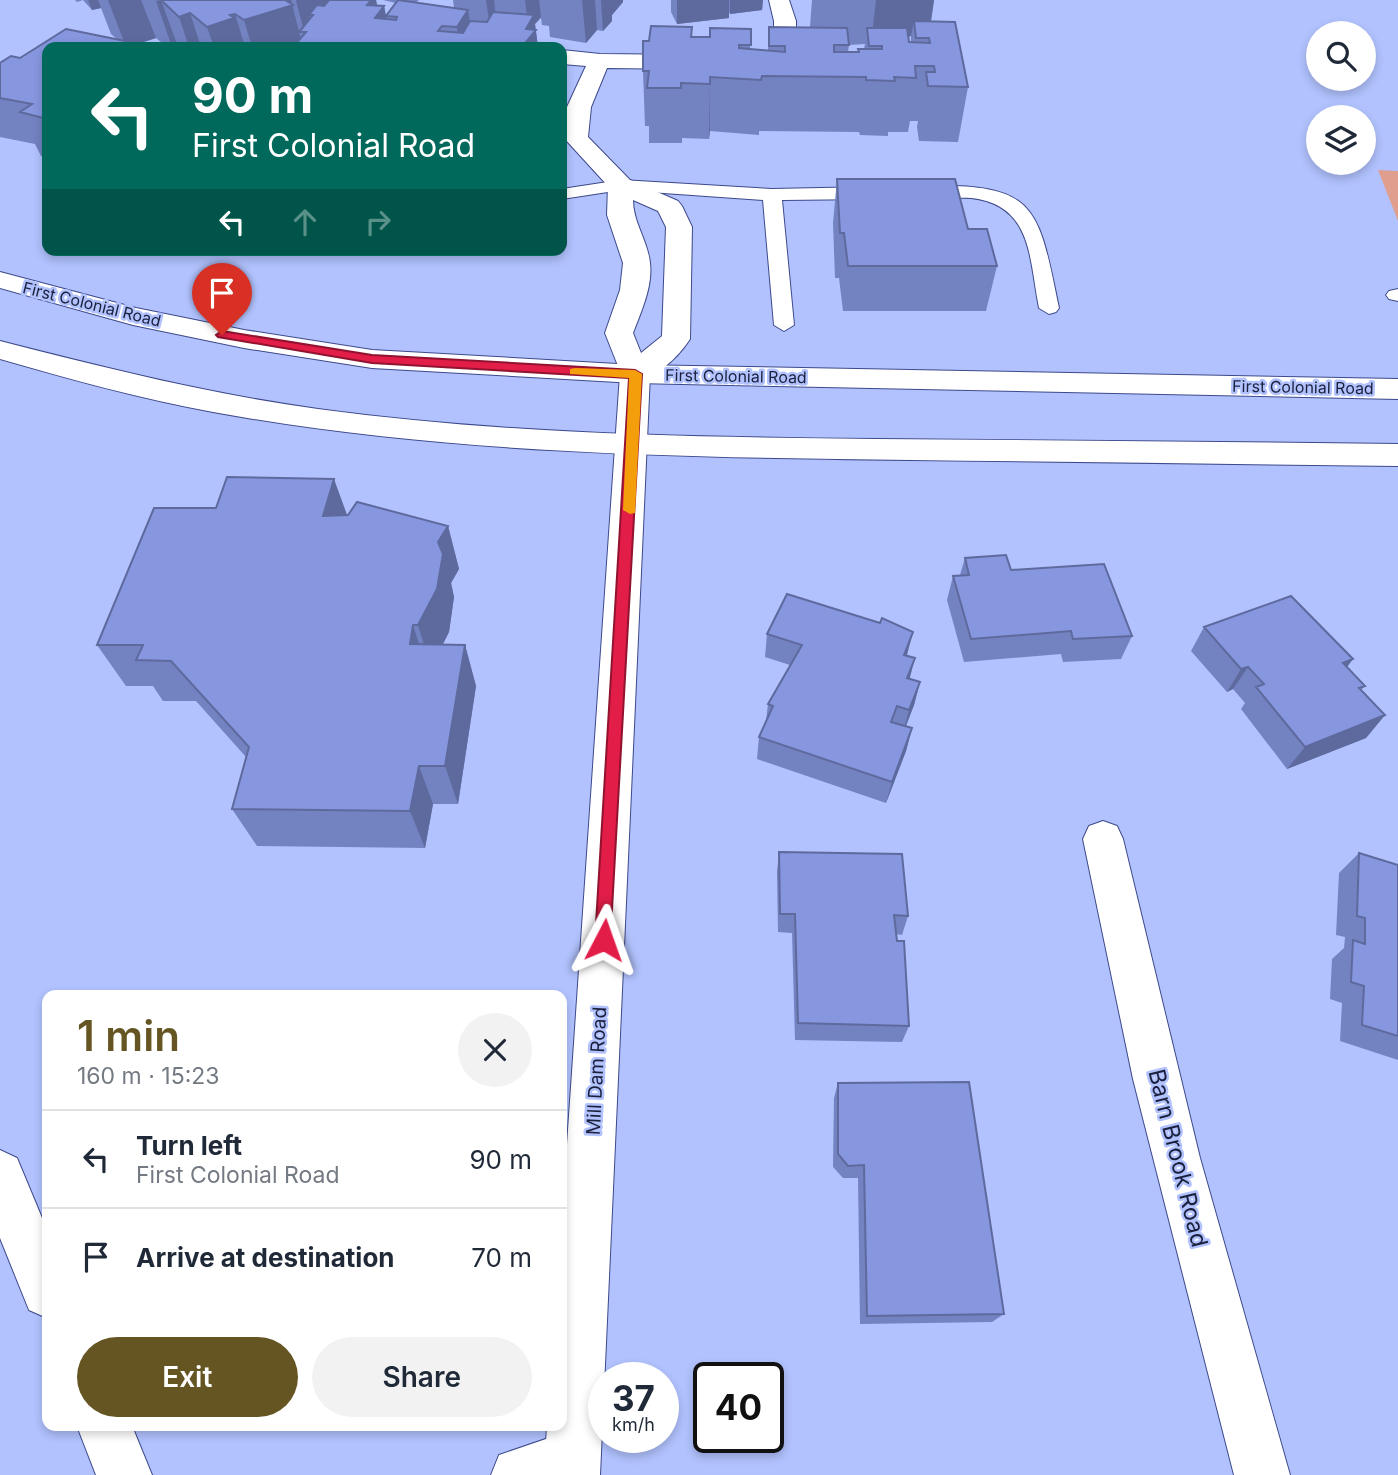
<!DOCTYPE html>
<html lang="en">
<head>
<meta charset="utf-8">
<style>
  body { margin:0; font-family:Inter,sans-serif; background:#f2f2f3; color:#1f2937; height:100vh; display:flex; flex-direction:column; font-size:26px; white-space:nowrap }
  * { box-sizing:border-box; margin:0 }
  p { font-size:23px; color:#747a83 }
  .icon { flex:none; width:38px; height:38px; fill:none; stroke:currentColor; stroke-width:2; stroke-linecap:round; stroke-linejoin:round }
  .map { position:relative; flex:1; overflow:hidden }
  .drawer { position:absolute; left:42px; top:990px; width:525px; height:441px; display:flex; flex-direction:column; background:#fff; border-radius:14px; box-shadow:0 4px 10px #0003 }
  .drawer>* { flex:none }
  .hud { position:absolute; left:42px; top:42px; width:525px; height:214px; border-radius:14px; box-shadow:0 4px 10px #0003; background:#00695c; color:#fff; overflow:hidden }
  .fabs { position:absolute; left:1306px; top:21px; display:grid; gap:14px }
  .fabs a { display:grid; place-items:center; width:70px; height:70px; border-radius:50%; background:#fff; box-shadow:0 4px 10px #0003; font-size:35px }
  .speed { position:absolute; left:588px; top:1362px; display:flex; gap:14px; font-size:35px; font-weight:700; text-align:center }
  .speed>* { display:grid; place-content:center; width:91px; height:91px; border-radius:50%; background:#fff; box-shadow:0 4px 10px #0003; line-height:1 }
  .speed small { font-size:18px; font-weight:400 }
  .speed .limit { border:4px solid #111; border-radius:10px; background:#fff; color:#111 }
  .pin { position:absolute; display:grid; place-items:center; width:60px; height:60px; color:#fff; margin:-72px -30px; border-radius:50% 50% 50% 0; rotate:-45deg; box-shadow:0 0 7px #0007 }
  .pin .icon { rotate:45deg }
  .me { position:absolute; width:77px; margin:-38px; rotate:4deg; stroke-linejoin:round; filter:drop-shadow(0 0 5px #0008) }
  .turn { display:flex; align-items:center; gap:24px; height:147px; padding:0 35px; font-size:32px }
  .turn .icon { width:91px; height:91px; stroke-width:2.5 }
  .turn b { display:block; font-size:49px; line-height:60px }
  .lanes { display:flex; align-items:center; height:66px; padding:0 35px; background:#0003; justify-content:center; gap:35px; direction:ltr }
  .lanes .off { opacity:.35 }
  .round { display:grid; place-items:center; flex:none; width:74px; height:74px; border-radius:37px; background:#f2f2f3 }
  .summary { display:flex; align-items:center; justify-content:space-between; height:119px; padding:0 35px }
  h1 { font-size:42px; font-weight:600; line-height:52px; color:#645522 }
  .primary-button { display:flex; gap:14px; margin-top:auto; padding:14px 35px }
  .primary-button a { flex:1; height:80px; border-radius:42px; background:#645522; color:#fff; font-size:28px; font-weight:600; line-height:80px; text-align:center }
  .primary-button a+a { background:#f2f2f3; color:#1f2937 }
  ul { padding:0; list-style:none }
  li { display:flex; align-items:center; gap:21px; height:98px; padding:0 35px; border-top:2px solid #e0e1e3 }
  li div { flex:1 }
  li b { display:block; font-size:26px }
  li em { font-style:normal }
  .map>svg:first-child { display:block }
  .green { fill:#e09e8f }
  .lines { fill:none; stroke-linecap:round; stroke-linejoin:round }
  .service-casing { stroke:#3d498b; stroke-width:2 }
  .minor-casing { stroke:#3d498b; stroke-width:2 }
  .tertiary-casing { stroke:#3d498b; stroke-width:2 }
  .secondary-casing { stroke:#3d498b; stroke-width:2 }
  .service { fill:#fff; fill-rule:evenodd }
  .minor { fill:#fff; fill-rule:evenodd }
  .tertiary { fill:#fff; fill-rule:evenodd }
  .secondary { fill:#fff; fill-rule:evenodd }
  .wall { fill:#7382c1; fill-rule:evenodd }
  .shaded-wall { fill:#5e6a9d }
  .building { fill:#8697e0; stroke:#5e6a9d; stroke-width:2 }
  .route { fill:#e11d48; stroke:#92132f; stroke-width:2 }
  .slow { fill:#f59e0b }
  .labels { text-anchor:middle; stroke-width:5; stroke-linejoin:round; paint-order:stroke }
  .far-street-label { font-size:16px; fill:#1b213d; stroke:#b1c2fe }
  .street-label { font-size:19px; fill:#1b213d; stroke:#b1c2fe }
  .near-street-label { font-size:23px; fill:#1b213d; stroke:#b1c2fe }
</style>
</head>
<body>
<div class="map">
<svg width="1398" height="1475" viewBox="0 0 1398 1475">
  <rect width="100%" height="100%" fill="#b1c2fe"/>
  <!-- green -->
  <path class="green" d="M1378,170L1398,171V221Z"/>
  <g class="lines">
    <!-- service casing -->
    <g class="service-casing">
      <path id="service" d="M621,180L772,189L872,187L881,193L872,199L782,200L794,325L784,331L774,325L763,200L621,190L562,199V189Z
        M923,186C1038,183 1038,207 1059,308L1056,312L1049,314L1039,308C1029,259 1033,205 971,198C954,197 934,200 916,196L914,192L916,188Z
        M1398,289V301L1389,299L1386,295L1389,291Z"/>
    </g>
    <!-- minor casing -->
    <g class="minor-casing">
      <path id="minor" d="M769,0H789L796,21V62L793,67L785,69L774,62V21Z
        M562,50L600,54L696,55L707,62L696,69L607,68L591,107L588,137L630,180L678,201L682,206L692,227L690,339C678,358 648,387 624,381L605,333L620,290L623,263L607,215L608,186L564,138L567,107L586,66L562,64ZM633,200L658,211L666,227L662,336L641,353L633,333C641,312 653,286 650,263C648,241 633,223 633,200Z
        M1103,821L1117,826L1123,839L1200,1158L1290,1475H1234L1133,1079L1083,839L1089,826Z
        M0,1150L17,1158L47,1230V1318L29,1310L0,1238Z
        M77,1426H132L152,1475H96Z
        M572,1430L592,1438L600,1458L593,1475H491L499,1455Z"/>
    </g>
    <!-- tertiary casing -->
    <g class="tertiary-casing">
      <path id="tertiary" d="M635,365L646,367L650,374L600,1475H544L547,1426H562V1217L620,374L624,367Z"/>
    </g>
    <!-- secondary casing -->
    <g class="secondary-casing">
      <path id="secondary" d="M0,272L136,308L244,330L372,350L635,365L1398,379V399L635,383L372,368L244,348L133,325L0,288Z
        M0,341C106,368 209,394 318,409C502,434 689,437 875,439C1049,440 1224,442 1398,444V466C1235,464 1073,462 910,460C677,457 443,454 213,412C141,399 70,379 0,359Z"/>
    </g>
    <!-- service -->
    <use href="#service" class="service"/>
    <!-- minor -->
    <use href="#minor" class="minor"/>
    <!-- tertiary -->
    <use href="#tertiary" class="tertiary"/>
    <!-- secondary -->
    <use href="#secondary" class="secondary"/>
  </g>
  <!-- wall -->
  <path class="wall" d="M75,0H376L377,6H384L386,16L396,3L383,0H419L415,3L454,8L453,0H623V2L612,15V21L603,31L597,30L586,43L550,37L549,26L542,25L541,18L535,24L538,47H167L156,38L131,46L132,47H47V157L41,156L35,144L0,137V63L11,56L20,58L66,29L117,39L111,34L101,8L92,10L83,0L77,2Z
    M671,0H763L762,10L730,14L729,12V18L677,24L671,12Z
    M812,0H934L931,22L968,87L958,142L919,141L917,127L918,121H910L908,132H888V136L860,135L859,132L759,131V135L710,131L709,139L682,138V143H649V126H645L643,71L649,41L692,37H710L751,29L750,49L768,50L769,27H810ZM911,36V42H909L908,37ZM865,44L864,49H858V52H848L849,45Z
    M837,179L968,229L997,266L986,311H843L839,278H835L833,223Z
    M347,515L448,526L459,569L451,583L454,597L449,632L443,644L465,645L476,686L458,804H433L425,848L257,846L232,809L246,757L196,701H163L153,686H126L97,645Z
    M965,558L1011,570L1132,636L1121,659L1063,662L1061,654L964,662L947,600L953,576L960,575Z
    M1204,627L1353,659L1347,667L1365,686L1361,690L1385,715L1366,738L1287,769L1241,709L1245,703L1233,689L1227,692L1191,651Z
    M767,634L907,656L910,679L920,682L914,705L906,726L912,728L906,751L886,803L757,759L759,737L766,721L768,704L790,665L765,657Z
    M779,852L908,916L902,935L896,934L909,1026L902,1042L795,1040L792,933L778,932L777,872Z
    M1359,853L1398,865V1060L1340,1041L1342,1003L1330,999L1332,959L1344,948L1345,937L1336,935L1339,873Z
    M838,1083L1004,1314L992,1322L860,1324L858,1178H843L833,1167L834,1098Z"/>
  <!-- shaded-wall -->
  <path class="shaded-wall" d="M88,0H98L101,8L92,10Z
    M108,0H141L156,38L131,46L132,47L123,46L125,44Z
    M161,0L178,47H172L156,1Z
    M215,0H291L303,47H252L244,20L235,14L245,47H214L207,27Z
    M296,0H331L313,15H309L318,47L304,32Z
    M371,0H376L379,13L384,6L392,47L367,5Z
    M486,0H494L497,26L491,33Z
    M525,0H539L541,17L535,24L538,47H522L526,29L528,25Z
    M582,0H595L597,30L586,43Z
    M601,0H623V2L612,15V21L603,31Z
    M677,0H729V18L677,24Z
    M730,0H763L762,10L730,14Z
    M876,0H934L929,33L914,21L911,36L871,44Z
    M468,10L474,47H460L457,27Z
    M190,13L201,47H189L179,17Z
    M710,77V131L709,139L710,84Z
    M334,479L350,523L323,516Z
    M448,526L459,569L451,583L454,597L449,632L431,667L418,625L438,542Z
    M413,625L426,666L410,644Z
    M913,632L907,655L898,678L904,655Z
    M465,645L476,686L458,804L445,766Z
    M915,658L909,681L907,678Z
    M1353,659L1335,682L1343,663Z
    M1248,667L1233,689L1227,692L1241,669Z
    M920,682L914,705L903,733L909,710Z
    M1385,715L1366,738L1287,769L1305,747Z
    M912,728L906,751L886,803L892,782Z
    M419,766L433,804L425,848L410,811Z"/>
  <!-- building -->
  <path class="building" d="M161,0H285L293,5L244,20L235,14L230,15L234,18L207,27L190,13L179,17Z
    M329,0H371L367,5L384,6L375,18L396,20L397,17L386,16L398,0L468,10L457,27L442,26L438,31L463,33L470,21L487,22L493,12L534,15L526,29L536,30L522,47H293L306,32H299L313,15H309L317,5L324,6Z
    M914,21L955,22L968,87L928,86L926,72H935L934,66H915L916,78L894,77L895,81L866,80V77L762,76L761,80L710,77V84L681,83V88H647L649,71H643V41H649L651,26L692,27L691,37H710V28L751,29V45H739V48L785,52V46H769V27L847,28L849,45H834V52H859L858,49H882V46H869L867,28H907L909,42L930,43L929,38H916Z
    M66,29L130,42L123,46L129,47H47V119L20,112L32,104L0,98V63L11,56L20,58Z
    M837,179H955L968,229H987L997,266H848L844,233H840Z
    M227,477L334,479L323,516L348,515L357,502L448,526L438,542L443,554L437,589L418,625H413L410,644L465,645L445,766H419L410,811L232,809L249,747L171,661L136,660L143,645H97L154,508H216Z
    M1006,555L1011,570L1104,564L1132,636L1073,639L1071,631L971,639L953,576L969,575L965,558Z
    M787,594L880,623L882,618L913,632L904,655L915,658L907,678L920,682L909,710L897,706L891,722L912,728L892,782L759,737L773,706L768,704L802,645L767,634Z
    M1291,596L1353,659L1343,663L1365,686L1359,688L1385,715L1305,747L1256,687L1264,684L1248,667L1241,669L1204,627Z
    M779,852L902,854L908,916L894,915L897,941H904L909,1026L798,1023L795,914H780Z
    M1359,853L1398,865V1036L1362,1025L1364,986L1351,982L1353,940L1365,944V918L1357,916Z
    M969,1082L1004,1314L867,1316L864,1165L848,1166L838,1154V1083Z"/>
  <!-- route -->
  <path class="route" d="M222,331L372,355L635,370L642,374L610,945H597L595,940L629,378L372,363L218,337L216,335Z"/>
  <!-- slow -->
  <path class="slow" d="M575,368L635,370L642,374L635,513L630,514L623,510L629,378L570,374V369Z"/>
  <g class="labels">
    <!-- far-street labels -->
    <g class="far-street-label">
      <text transform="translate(92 304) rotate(14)" y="6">First Colonial Road</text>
      <text transform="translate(736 376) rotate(1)" y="6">First Colonial Road</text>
      <text transform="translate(1303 387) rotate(1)" y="6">First Colonial Road</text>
    </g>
    <!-- street labels -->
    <g class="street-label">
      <text transform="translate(596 1071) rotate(-87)" y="7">Mill Dam Road</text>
    </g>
    <!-- near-street labels -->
    <g class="near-street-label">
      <text transform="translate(1178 1158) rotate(76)" y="8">Barn Brook Road</text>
    </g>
  </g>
</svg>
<div class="fabs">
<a><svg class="icon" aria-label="search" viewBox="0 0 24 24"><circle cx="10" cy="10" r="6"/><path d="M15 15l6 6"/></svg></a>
<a><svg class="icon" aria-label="layers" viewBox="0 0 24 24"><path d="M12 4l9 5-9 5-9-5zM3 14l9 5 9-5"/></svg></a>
</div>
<div class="speed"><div>37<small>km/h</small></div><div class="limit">40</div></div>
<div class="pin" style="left:222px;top:335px;background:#d93025"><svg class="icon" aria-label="arrive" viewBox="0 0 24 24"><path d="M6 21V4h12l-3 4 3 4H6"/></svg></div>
<svg class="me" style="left:604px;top:940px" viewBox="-20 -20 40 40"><path d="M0-17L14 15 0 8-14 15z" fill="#e11d48" stroke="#fff" stroke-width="4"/></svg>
<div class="hud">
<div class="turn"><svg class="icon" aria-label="left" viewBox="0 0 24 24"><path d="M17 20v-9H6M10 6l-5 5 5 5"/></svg><div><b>90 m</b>First Colonial Road</div></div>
<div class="lanes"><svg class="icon" aria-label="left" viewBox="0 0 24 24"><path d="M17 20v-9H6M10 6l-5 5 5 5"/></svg><svg class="icon off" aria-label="ahead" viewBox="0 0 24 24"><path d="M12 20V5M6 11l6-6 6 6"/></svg><svg class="icon off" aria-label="right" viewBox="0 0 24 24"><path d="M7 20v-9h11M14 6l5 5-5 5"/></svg></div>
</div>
<section class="drawer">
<div class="summary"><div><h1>1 min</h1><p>160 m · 15:23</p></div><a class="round"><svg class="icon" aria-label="close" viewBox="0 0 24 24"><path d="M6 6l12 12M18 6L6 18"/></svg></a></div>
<ul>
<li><svg class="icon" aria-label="left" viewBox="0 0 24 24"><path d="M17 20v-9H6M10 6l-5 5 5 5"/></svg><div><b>Turn left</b><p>First Colonial Road</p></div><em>90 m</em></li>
<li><svg class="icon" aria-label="arrive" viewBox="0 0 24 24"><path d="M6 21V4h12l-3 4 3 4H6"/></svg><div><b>Arrive at destination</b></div><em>70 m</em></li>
</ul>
<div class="primary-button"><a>Exit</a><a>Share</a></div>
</section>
</div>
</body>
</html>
